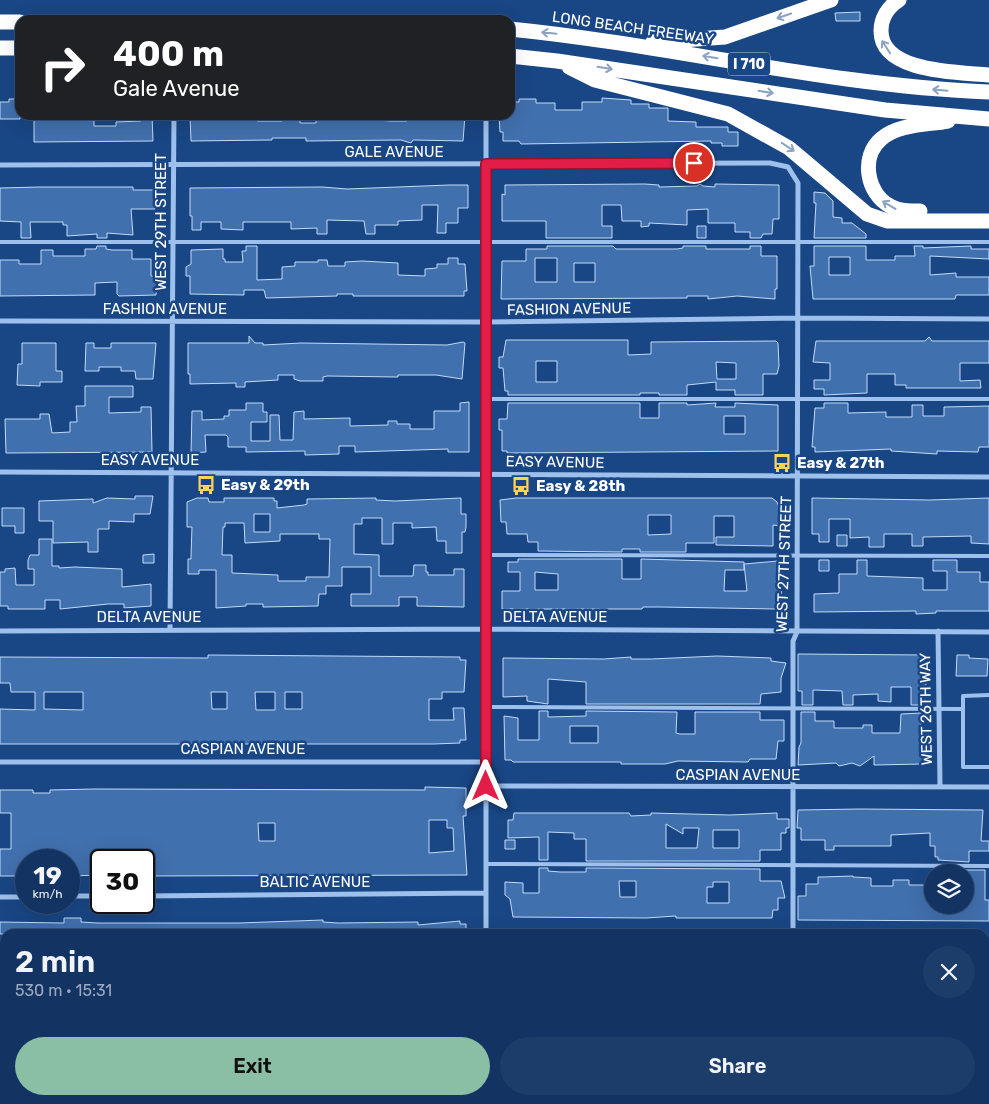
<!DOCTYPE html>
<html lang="en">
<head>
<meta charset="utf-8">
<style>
  body { margin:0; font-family:Rubik,sans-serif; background:#1c3c69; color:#f1f3f6; height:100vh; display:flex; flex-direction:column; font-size:19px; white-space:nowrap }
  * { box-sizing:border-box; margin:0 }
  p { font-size:16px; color:#9daabe }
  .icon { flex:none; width:28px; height:28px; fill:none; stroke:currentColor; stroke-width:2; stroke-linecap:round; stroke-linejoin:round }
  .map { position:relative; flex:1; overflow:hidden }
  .panel { position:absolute; left:0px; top:929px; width:990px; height:176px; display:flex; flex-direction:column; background:#133463; border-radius:15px 15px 0 0; box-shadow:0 5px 20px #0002,0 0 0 1px #324f78 }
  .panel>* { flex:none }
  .hud { position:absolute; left:15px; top:15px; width:500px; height:105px; border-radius:15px; box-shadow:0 5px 20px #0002,0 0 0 1px #324f78; background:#202124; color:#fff; overflow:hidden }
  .controls { position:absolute; left:924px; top:864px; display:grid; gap:10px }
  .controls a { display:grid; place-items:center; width:50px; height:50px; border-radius:50%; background:#133463; box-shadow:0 5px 20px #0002,0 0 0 1px #324f78; font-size:25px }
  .speed { position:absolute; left:15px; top:849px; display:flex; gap:10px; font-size:25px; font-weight:700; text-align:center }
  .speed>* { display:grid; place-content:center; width:65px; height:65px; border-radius:50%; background:#133463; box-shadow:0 5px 20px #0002,0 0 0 1px #324f78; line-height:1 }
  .speed small { font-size:12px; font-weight:400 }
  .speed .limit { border:2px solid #111; border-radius:8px; background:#fff; color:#111 }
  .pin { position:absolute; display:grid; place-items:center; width:42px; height:42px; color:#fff; margin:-21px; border:2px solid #fff; border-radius:50%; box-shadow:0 1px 5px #0007 }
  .me { position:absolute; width:55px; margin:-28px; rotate:0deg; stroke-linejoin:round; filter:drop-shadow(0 0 4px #0008) }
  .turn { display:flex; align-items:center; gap:18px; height:105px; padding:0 15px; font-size:22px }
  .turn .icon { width:65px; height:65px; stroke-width:2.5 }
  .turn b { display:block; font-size:35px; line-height:42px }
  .round { display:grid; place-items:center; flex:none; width:52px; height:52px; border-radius:26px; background:#1c3c69 }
  .summary { display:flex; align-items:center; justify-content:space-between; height:85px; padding:0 15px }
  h1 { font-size:30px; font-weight:600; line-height:38px }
  .action { display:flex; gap:10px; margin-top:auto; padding:10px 15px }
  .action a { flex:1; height:58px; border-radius:30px; background:#8abfa5; color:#111; font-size:20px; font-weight:600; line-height:58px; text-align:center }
  .action a+a { background:#1c3c69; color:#f1f3f6 }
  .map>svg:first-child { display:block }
  .building { fill:#4170ae; stroke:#c3dbf9; fill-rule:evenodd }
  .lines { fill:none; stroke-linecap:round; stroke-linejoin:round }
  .service { stroke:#9ec0ec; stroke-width:4 }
  .minor { stroke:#9ec0ec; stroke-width:5 }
  .motorway { stroke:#fff; stroke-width:15 }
  .oneway { stroke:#8ca2c2 }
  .route-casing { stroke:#92132f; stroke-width:12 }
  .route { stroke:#e11d48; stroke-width:9 }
  .labels { text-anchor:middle; stroke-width:5; stroke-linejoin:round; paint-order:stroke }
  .shield { fill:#194684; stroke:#bac8da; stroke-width:1 }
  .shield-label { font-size:14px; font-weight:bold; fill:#fff }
  .street-label { font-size:15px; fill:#fff; stroke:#194684 }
  .poi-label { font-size:15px; font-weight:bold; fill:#fff; stroke:#194684; text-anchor:start }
</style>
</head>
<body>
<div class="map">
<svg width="989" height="1104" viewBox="0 0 989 1104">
  <rect width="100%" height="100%" fill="#194684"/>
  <!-- building -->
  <path class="building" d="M860,12V21H836L835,13Z
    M602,98L631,100V104H649V108H668V121L696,122V127H728V132H738V146H722V143H711V141L521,144L519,141H503V132H500L499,115H510V102H519V99H536V103H555V110H582V102H602Z
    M9,99H20V119H0V102H9Z
    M34,115H44V120H63V117L94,115V126H116V122L141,121V115H152L153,141L34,142Z
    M201,115L205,119H225V115H257V121H282V115H300V123H316V115L364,118V115H375V120L391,121H407V117L446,118V115H465L463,141L413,140L411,143L401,140L306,141V138H272V140L191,141L190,116Z
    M645,184L659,185V187L697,186L700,184L703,186L715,187V184L779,185V219H773L772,234H763L761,238H750V232H735V223H708V209L687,210V225L649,223V226L641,227V221H622L621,205H602V226H612V238H546V221H502V194L505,195V185Z
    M449,185H468V208H458V223H446V233H437L438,205H422V220L398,221V225H375V234H366L364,221L327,220V234H317V228L291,229V222H243V230L221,229V222H201V230H192V216H190V188L322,187L347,189Z
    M40,187H133V190H155V209H131L133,235L107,233V238H97V234L67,236V225H63V222H30L31,238H21V222L0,221V188Z
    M814,192L825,193L833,201V217L842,218V223H852L866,234V238H814L816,203H814Z
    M697,226H706V238H697Z
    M97,246H106V249L112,250H132V259H151V276L157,277L156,295L119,296L117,294V282L95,283V295L0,296V260H19V264H41V250H53V256H85V249H96Z
    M246,246H257V280L282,279V267L295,266V262H318V260H327L328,266H345V262L362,261L398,263V275L425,276V269L437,268V264H448V258H458V264H465L467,291H464V296H353V294H337V296L266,298L264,290H244V295L190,294V276H186V267L191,264V250L223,249V259H225V262H243L242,251H246Z
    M547,246H613L616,249H677L683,248V246H706V249H750V246H761V256H777V289H775V299L737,296L708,299V296H687V298L501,299L502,261H526V249H547ZM535,258H557V282H535ZM574,263H595V282H574Z
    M814,246H866V260H895V256H915L914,246H923V248L971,246V249H989V259L930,256V275L956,273V277H989V295H956L955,299H813L810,266H814ZM829,257H850V275H829Z
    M249,336L255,343H263V345L301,343L447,345L463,342L465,343L462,379L436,375H398V377L327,376L323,377V381H300L294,379V375H278V380L245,382V387H236V383L190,384V374H188V343H249Z
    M929,337L932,341H989V363H960V381L980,380L981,388H906V385H895V374H867V393L824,395V389H814V380H830V363L813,362L816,341H925Z
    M506,340H628V355L651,354V342L776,341L778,343L779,366L777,374H763V395H735V390H716V382L687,385V395H659V393H640V395H508V391H505L503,368H499V357H503ZM536,361H557V382H536ZM716,362L736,363V379H717Z
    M22,343H56V371H62V382H40V386L17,385L18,364H22Z
    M86,343H94V348H111V343H156L153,379H136L135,371H121V367H99V371H85Z
    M85,386H133V397H109V413L141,412V407H151L152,452L6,453L5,419H40V414H49L52,433L70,432V422H77L76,406H85Z
    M469,402V452H448V449L355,452V446H339V454L305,455V451L246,452V447H228V437L226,435H205L206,452L191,453L192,411H202V420L224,419V416H229V410H246V403H263V412H267V422H251V441H270V415H279L280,440H293L294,412L304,411V419L350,418V426L388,425V421H397V424H410V429H434V411H460V403Z
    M508,403H640V418H659V403H687V405L716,403L715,407H735V403L778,405V451L507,453V451H502V430H499V419H507ZM724,416H745V434H724Z
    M824,403H848V413L886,412V417H912V405H923V416H944V407L989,406V447H979L978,452L937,451V454L891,451V449L815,452V447H812L815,408H824Z
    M135,496H153L150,514H134V522L109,521V529H98V552H88V542L53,543V521H39V501L93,499V503L107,498L135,499Z
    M208,498L209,502H224V498H274V501H277V508L304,505L307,504V499L376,498V500L395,501L461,498V514H466V527L465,532H462V553H446V541H437L436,527L412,528V523H393V544H382V518H362V524H354V554L379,555V576H413L414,565H426V572H428V575H454V569H464V607L417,606V597H399V606H351V594H371V567H342V586H326V594H319L318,606L263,607V604H246V606L216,608V570H199V574H188V559H191V556L192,527H187V502L197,498ZM254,514H270V532H254ZM225,523H244L245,543L280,541V534H319V539H330L329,577H306V581H278V575L232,573V555H222L223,527H225Z
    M516,498H772L777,502L780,509V526L773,525V546L716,545V537H734V516H714V543H686V552H640V549H622V552L538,551V542H528L527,534H507L506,522H501L500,500ZM648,515H671V534L648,535Z
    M812,498L930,500L989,498V544L971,543V536L923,537V546H912V534H884V547H869V537L850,538V519H829V542H819V534H812Z
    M2,508H24V533H15V526H2Z
    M837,535H847V546H837Z
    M39,539H52V566H59V568L75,567L122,569V587L151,584V606L124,608V604H108L60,609V600H45V609H8V606H0V572H5V569L15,568L16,585H34V569H28V560L30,555H39Z
    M154,554V563H143V555Z
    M518,559H622V579H641V559L744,562V570H725L724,591H747L744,564L778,561V571H782L781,606H776V609L660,607H643L642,609H502V591H520V572H508V562H518ZM535,572L558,574V590H535Z
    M819,560H829V571H819Z
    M857,560H867V576L923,578V590H947V571H933V560H957V572H980V582H989V611H936V613L916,614V611L814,612V594L839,593V574H857Z
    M798,654L927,655L925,705H911V687H891V702L878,701V694L853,695V705H843L842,691L813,690V705H802V691H798Z
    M208,655L460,657V660H466L464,692H442V699H429V720H454L453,708H464L466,740H460V743L434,744H0V709L35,710V692H11L10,683H0V657L208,658ZM44,692H83V710L44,709ZM211,692H227V709H212ZM255,692H275V710H256ZM285,692H302V709H285Z
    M957,655H969V658L988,659L987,676H956Z
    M717,656L771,658V661L786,663L781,678V692L761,694L760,704H586V682L548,679V704L527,701V696L503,697V658L604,659L631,657V659H651Z
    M539,711H548V717L586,716V711L677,712L676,733L680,734H695V712H760V720H784V741H778L776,759H750L748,762L678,761L665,764H621V762H513L511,760H505L504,716L518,718V740H539ZM570,726H598V743H570Z
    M801,712H815V721H834V728H863V725H872V733H900L901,714L921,713L920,736H923V764L874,765V756L860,766L852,763L839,766L836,763L798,765L799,747L801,743Z
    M425,787L466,788V816H463L467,875L144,876V860H101V875L69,876V860H26V876H0V849H11V813H0V790H33V793H50V790L95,789L425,790ZM429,820H447V828H453L454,851L429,853ZM258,823H275V841H259Z
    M860,809L983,810L981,841H989V851H969V862L938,860V857H935V846H930V833L891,835V846H834V850H825V840H801V828H797L798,810Z
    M514,813H629L631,816L651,815V813L730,815L777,813V819H789V828H786V833H781V850H760V861H586V839H574V833L548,832V860H539V837L508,838V820H513ZM666,824L683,834V828H699L697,848H666ZM713,830H739V848H713Z
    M505,840H515V849H505Z
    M539,868H548V871L560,872H586V868L760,869V881H781L785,898H778V910H773L772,918H676V916L646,918L513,917L510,899L505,895V882L523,883V893H539ZM619,881H636V897H620ZM713,882H729V903H707V887H713Z
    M948,870H985V900H989V921L798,920V896H806V884H818V877H822L853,876V877L871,878V886H893V880H909V885H929V892H932V905H965V872H948Z
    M64,918H81V922L98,923H239L323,920V922L338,923L418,922V925L460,921V924H466V934H0V922L64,923Z"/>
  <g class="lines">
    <!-- service -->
    <path class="service" d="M0,242H989
      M486,399H989
      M486,555L989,556
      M989,695L963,696V767H989
      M486,707L962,709
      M486,864L989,866
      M985,1022H989"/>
    <!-- minor -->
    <path class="minor" d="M486,115V934
      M0,165L770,163L788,167L798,183L797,632L793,641V934
      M0,321L486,322L798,318L989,319
      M0,472L989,477
      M170,629L174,115
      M0,631L486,629L989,632
      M938,631L940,787
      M0,762H486
      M486,786L989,787
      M69,896H101
      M144,896L486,893
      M0,897H26
      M985,942L989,943
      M0,1031H5
      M486,1100V1104
      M889,1100H989
      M792,1104V1100"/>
    <!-- motorway -->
    <path class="motorway" d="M899,0C888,7 881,18 881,31C881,73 959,72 989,75
      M0,22H20
      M510,29C670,45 828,86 989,92
      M653,42L725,37L831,0
      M0,48H20
      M510,56L557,61L885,110L989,119
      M569,67L595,80L728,114L789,148L867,214L887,221H989
      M920,211C909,211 899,211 890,206C867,194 860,157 881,139C898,124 926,125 948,121"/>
  </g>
  <!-- one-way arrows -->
  <defs><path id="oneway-shaft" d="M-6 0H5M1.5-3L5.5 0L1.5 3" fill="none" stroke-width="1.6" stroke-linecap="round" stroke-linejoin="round" transform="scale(1.25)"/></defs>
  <g class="oneway">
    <use href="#oneway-shaft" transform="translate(784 16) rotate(161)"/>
    <use href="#oneway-shaft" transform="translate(549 33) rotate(-174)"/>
    <use href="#oneway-shaft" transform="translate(886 47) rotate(-123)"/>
    <use href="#oneway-shaft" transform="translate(710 57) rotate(-171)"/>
    <use href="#oneway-shaft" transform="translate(605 68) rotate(9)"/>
    <use href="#oneway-shaft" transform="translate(940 90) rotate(-175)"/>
    <use href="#oneway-shaft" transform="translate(766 92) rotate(9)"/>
    <use href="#oneway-shaft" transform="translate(788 147) rotate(34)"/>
    <use href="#oneway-shaft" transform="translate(889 205) rotate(-149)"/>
  </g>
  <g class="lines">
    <!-- route casing -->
    <g class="route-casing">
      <path id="route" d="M486,786V164L694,163"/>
    </g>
    <!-- route -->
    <use href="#route" class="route"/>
  </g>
  <!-- icons -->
  <defs>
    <g id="bus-bare" transform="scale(1.5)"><path d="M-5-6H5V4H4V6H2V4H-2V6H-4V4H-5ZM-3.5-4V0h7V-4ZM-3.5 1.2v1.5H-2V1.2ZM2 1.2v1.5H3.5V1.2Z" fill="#ffd259" stroke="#194684" stroke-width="2.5" paint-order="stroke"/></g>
  </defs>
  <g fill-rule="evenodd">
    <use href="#bus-bare" x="782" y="463"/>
    <use href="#bus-bare" x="206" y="485"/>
    <use href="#bus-bare" x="521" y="486"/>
  </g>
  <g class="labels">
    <!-- shield labels -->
    <rect class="shield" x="728" y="52.5" width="42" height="23" rx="4"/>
    <g class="shield-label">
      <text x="749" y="69">I 710</text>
    </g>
    <!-- street labels -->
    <g class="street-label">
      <text transform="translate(633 28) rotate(8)" y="5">LONG BEACH FREEWAY</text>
      <text x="394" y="157">GALE AVENUE</text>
      <text transform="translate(161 222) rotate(-90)" y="5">WEST 29TH STREET</text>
      <text x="165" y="314">FASHION AVENUE</text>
      <text transform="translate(569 309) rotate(-1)" y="5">FASHION AVENUE</text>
      <text x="150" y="465">EASY AVENUE</text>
      <text transform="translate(555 462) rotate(1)" y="5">EASY AVENUE</text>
      <text transform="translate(784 564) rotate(-88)" y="5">WEST 27TH STREET</text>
      <text x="149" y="622">DELTA AVENUE</text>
      <text x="555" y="622">DELTA AVENUE</text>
      <text transform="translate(926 709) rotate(-91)" y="5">WEST 26TH WAY</text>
      <text x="243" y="754">CASPIAN AVENUE</text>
      <text x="738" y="780">CASPIAN AVENUE</text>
      <text x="315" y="887">BALTIC AVENUE</text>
    </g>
    <!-- poi labels -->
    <g class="poi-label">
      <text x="797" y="468">Easy &amp; 27th</text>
      <text x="221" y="490">Easy &amp; 29th</text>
      <text x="536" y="491">Easy &amp; 28th</text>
    </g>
  </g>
</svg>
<div class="controls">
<a><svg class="icon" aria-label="layers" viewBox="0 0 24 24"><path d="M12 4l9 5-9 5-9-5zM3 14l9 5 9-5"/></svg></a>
</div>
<div class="speed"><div>19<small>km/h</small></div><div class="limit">30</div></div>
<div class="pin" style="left:694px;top:163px;background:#d93025"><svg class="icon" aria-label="arrive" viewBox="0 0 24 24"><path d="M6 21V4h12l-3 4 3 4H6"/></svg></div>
<svg class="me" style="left:486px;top:786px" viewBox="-20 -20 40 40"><path d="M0-17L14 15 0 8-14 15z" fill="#e11d48" stroke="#fff" stroke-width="4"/></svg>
<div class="hud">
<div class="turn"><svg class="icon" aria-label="right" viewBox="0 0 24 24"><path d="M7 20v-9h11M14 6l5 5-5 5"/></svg><div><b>400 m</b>Gale Avenue</div></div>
</div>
<section class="panel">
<div class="summary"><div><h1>2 min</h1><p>530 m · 15:31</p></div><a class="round"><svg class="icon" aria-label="close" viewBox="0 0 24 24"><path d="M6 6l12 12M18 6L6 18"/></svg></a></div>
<div class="action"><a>Exit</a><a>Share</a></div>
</section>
</div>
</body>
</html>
